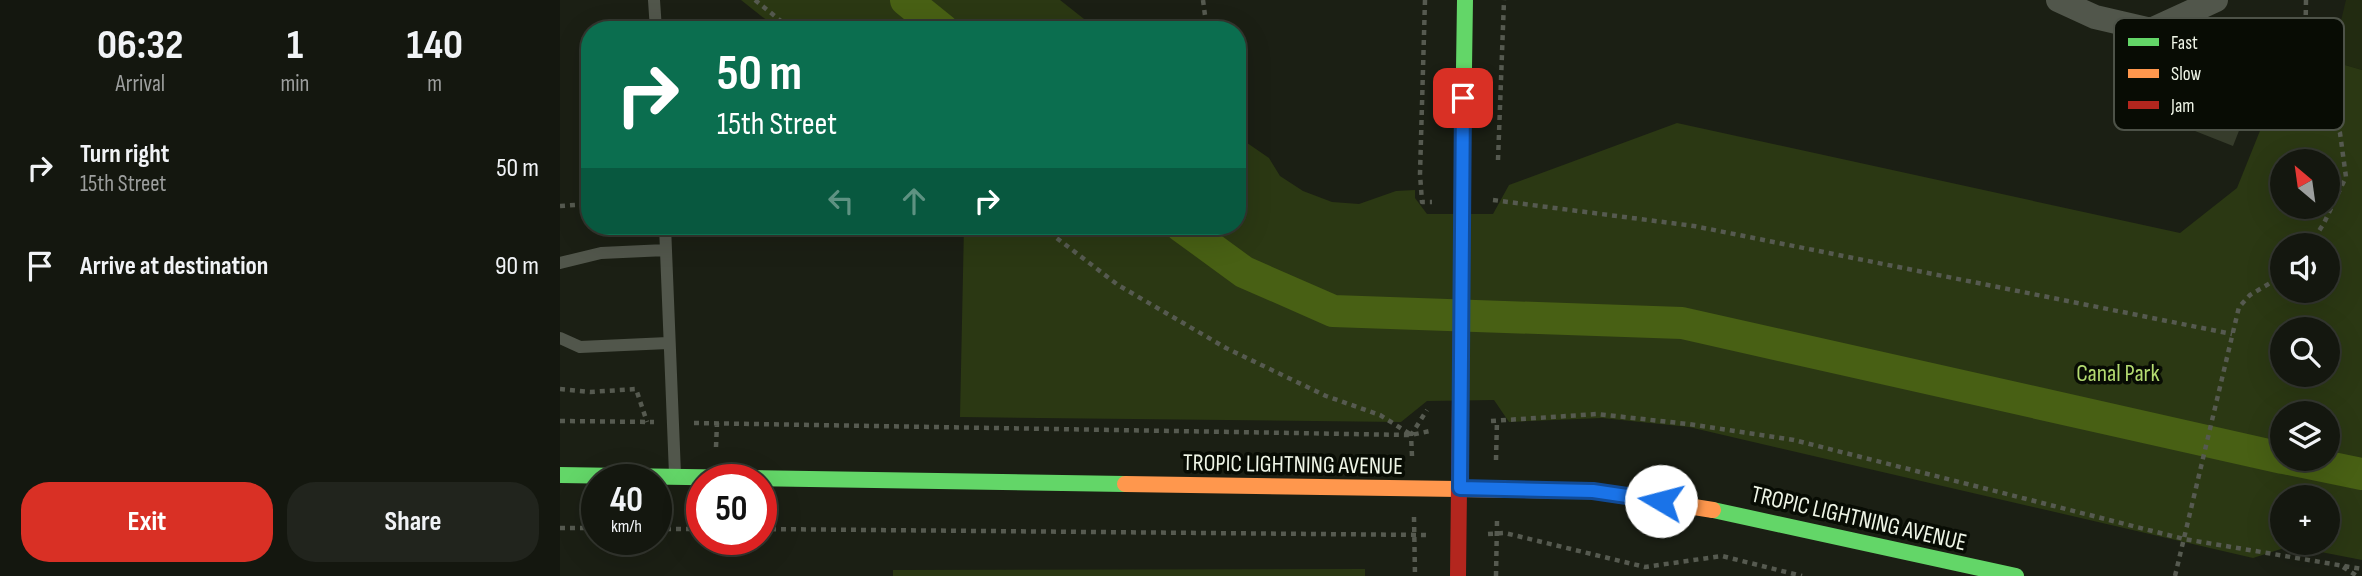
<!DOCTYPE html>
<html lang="en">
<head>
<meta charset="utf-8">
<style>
  body { margin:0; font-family:"Sofia Sans Condensed",sans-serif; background:#21241d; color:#f1f3f6; height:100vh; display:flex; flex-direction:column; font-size:26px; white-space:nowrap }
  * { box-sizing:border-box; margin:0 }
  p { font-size:23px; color:#9d9f9e }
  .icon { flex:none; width:38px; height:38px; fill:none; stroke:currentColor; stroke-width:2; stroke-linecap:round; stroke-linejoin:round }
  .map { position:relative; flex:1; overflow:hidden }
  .details { display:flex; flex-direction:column; background:#14170f; width:560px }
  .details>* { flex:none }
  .top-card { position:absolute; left:21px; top:21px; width:665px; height:214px; border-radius:28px; box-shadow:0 7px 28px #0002,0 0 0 2px #33362f; background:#0b6e4f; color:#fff; overflow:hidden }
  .needle { width:46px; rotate:331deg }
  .buttons { position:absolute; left:1710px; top:149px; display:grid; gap:14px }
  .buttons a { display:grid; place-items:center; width:70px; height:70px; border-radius:50%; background:#14170f; box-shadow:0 7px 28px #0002,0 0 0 2px #33362f; font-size:35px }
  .speed { position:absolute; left:21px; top:464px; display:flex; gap:14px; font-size:35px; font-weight:700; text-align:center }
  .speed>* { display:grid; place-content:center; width:91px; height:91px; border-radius:50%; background:#14170f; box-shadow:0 7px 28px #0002,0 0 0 2px #33362f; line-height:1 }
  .speed small { font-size:18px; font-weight:400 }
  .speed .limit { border:10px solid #d22; background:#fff; color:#111 }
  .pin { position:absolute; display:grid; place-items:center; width:60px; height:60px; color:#fff; margin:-30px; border-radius:14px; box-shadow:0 4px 10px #0006 }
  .me { position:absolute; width:77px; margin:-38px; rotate:278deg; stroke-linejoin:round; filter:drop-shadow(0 0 5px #0008) }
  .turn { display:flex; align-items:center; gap:24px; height:147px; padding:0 21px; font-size:32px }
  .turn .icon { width:91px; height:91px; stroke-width:2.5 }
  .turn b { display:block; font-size:49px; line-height:60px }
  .lanes { display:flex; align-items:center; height:66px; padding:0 21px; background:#0003; justify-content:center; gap:35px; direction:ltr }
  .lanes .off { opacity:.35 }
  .eta { display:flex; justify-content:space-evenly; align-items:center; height:119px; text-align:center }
  .eta b { font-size:42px; font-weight:700; line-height:49px }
  .action { display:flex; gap:14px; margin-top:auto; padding:14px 21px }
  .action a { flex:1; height:80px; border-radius:28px; background:#d93025; color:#fff; font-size:28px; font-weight:700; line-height:80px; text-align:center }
  .action a+a { background:#21241d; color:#f1f3f6 }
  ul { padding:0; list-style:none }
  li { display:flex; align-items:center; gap:21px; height:98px; padding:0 21px }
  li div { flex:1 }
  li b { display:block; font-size:26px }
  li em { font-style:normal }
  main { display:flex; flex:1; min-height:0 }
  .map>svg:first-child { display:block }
  .built { fill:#222b11 }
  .green { fill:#2b3813; fill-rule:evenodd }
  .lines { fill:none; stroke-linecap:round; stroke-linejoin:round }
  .canal { stroke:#486014; stroke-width:32 }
  .building { fill:#363c2b }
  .path { stroke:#565a50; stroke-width:4.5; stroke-dasharray:5 5; stroke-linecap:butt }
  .lane { stroke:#51564b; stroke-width:12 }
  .street { stroke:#51564b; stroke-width:24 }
  .fast { stroke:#63d668; stroke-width:16 }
  .slow { stroke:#ff974d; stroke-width:16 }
  .jam { stroke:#b3261e; stroke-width:16 }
  .route-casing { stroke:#114b97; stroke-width:18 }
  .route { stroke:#1a73e8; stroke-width:12 }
  .labels { text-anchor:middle; stroke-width:7; stroke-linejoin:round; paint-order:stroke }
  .park-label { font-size:24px; fill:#b4db71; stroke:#080c04 }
  .street-label { font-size:24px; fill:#eff5e7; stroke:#080c04 }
  .key { fill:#080c04; stroke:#4d5248; stroke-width:2 }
  .key-label { font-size:19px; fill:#eff5e7 }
</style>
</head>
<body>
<main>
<section class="details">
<div class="eta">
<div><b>06:32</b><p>Arrival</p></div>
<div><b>1</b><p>min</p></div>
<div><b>140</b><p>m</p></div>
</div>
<ul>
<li><svg class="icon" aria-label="right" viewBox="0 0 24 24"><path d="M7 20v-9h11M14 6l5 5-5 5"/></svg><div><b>Turn right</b><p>15th Street</p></div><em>50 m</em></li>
<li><svg class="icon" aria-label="arrive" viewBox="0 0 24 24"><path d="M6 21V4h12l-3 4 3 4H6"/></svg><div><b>Arrive at destination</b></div><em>90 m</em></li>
</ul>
<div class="action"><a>Exit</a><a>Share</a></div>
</section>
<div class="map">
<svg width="1802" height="576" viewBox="0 0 1802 576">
  <rect width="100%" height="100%" fill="#1b1f14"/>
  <!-- built -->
  <path class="built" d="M1786,0H1802V70L1771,61Z"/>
  <!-- green -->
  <path class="green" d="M181,0H500L538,30H219Z
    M1728,61H1771L1802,70V560L1730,546L1693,558L1129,427L1042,418L949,422L934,400L867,401L841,422L400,417L404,226H677V136L709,158L720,176L743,191L772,202L799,204L836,191L855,190V198L867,214H933L949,185L1117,123L1620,233L1677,188ZM1722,161H1768V206H1722ZM1722,245H1768V290H1722ZM1722,329H1768V374H1722ZM1722,413H1768V458H1722ZM1722,497H1768V542H1722Z
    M805,569V576H333V570Z"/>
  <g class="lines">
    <!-- canal -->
    <path class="canal" d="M346,0L383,30
      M621,226L684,272L773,311L1122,323L1722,458
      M1724,458L1802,474"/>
  </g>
  <!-- building -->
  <path class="building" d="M1674,40L1709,54L1673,146L1630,129L1650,79L1657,82Z"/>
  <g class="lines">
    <!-- path -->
    <path class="path" d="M195,0L232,30
      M643,0L646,23
      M865,0L860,174L862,202H872
      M1746,0L1745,61L1780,133L1786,177L1764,223L1750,245
      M938,160L944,0
      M933,200L1134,226L1672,334
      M0,206L30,204
      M481,226L558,285L666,348L766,396L820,415L850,434
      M0,389L30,392L76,389L87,422
      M0,421L94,422
      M931,421L1037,414L1128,424L1234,440L1624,539L1802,569
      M134,423L851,435L870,431
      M156,447L157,423
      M852,456L851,435L867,410
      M936,460L937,420
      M854,517L855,576
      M0,528H37
      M96,529H142
      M201,529L867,535
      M928,534L945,533L1085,567L1162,556L1242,576
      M1783,567L1797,576
      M936,576L937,521
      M1615,576L1679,307L1690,295L1722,276"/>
    <!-- lane -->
    <path class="lane" d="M94,0L96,30
      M105,226L115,474
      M0,263L41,253L106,250
      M0,338L20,347L108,343"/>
    <!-- street -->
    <path class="street" d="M1498,0L1535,17L1591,30L1656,0"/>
    <!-- fast -->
    <path class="fast" d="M903,136L905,0
      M0,475L565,484
      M1153,510L1456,576"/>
    <!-- slow -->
    <path class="slow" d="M565,484L1033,491L1153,510"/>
    <!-- jam -->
    <path class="jam" d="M898,576L903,136"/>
  </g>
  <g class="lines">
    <!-- route casing -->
    <g class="route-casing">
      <path id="route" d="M903,98L900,488L1033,491L1101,501"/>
    </g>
    <!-- route -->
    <use href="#route" class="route"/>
  </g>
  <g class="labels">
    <!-- park labels -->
    <g class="park-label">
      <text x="1558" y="381">Canal Park</text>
    </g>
    <!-- street labels -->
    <g class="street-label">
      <text transform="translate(733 464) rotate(1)" y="8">TROPIC LIGHTNING AVENUE</text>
      <text transform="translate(1299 518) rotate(13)" y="8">TROPIC LIGHTNING AVENUE</text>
    </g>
  </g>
  <!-- legend -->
  <rect x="1554" y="18" width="230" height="112" rx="10" class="key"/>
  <rect x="1568" y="38" width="31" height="8" fill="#63d668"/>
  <rect x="1568" y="69" width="31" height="9" fill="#ff974d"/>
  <rect x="1568" y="101" width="31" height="8" fill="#b3261e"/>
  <g class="key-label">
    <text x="1611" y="49">Fast</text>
    <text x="1611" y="80">Slow</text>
    <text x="1611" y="112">Jam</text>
  </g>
</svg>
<div class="buttons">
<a><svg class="needle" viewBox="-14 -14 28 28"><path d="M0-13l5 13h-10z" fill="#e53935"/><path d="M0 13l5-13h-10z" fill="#9d9f9e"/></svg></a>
<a><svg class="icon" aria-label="sound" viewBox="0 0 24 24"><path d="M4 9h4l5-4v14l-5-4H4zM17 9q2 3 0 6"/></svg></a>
<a><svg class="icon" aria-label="search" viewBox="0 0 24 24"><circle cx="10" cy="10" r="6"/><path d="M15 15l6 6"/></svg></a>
<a><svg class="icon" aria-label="layers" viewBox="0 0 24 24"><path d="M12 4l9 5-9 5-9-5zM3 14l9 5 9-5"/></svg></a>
<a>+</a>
</div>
<div class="speed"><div>40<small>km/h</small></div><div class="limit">50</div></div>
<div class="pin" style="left:903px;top:98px;background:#d93025"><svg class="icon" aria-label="arrive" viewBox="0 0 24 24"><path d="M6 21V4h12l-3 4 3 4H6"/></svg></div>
<svg class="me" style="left:1101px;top:501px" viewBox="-20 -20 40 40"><circle r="19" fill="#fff"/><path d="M0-13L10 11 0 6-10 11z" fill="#1a73e8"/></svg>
<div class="top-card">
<div class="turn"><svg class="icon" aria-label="right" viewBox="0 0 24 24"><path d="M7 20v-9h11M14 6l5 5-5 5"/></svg><div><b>50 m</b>15th Street</div></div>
<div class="lanes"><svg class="icon off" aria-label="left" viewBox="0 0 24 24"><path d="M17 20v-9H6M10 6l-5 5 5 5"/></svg><svg class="icon off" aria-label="ahead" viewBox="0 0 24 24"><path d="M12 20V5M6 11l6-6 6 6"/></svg><svg class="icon" aria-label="right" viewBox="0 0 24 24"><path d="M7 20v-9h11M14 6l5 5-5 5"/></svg></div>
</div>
</div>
</main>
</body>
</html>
